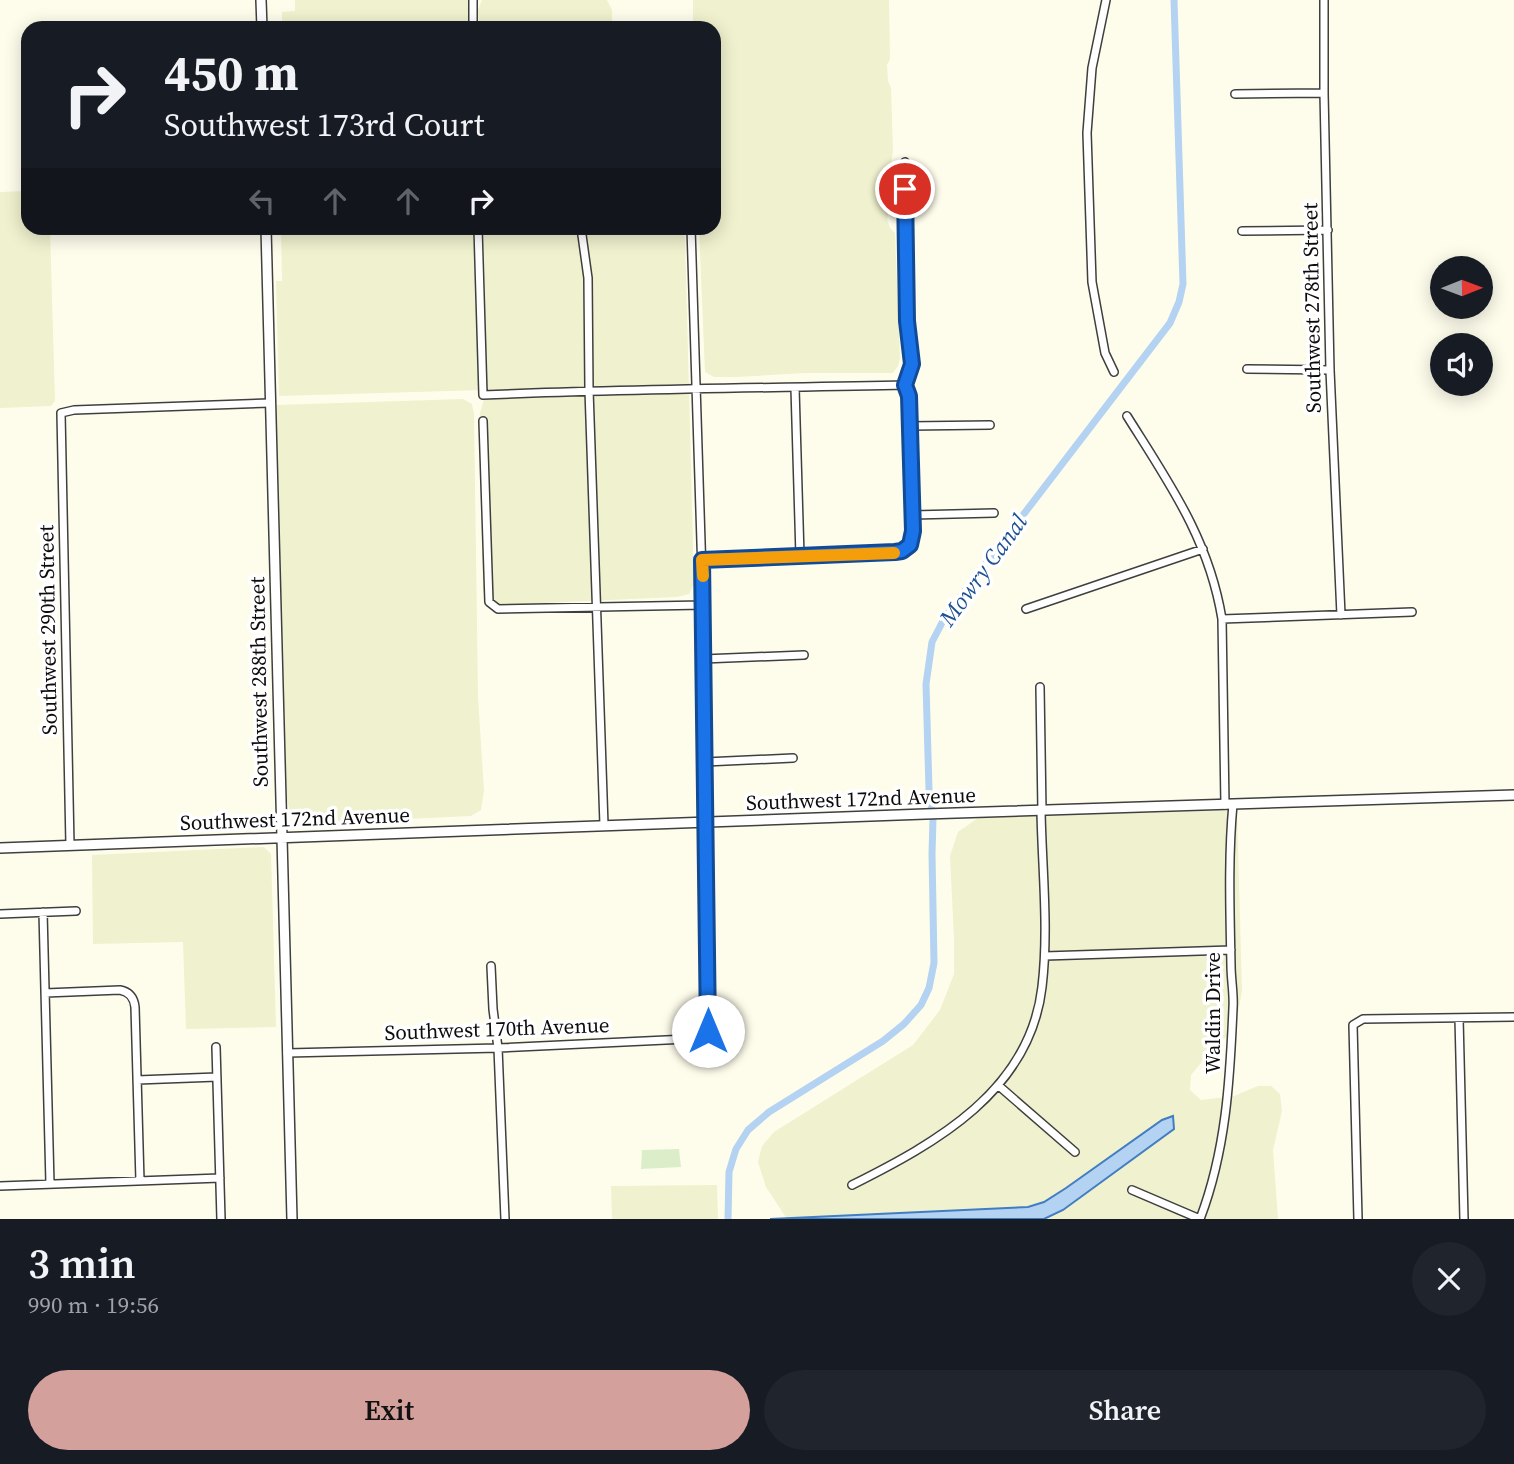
<!DOCTYPE html>
<html lang="en">
<head>
<meta charset="utf-8">
<style>
  body { margin:0; font-family:"Source Serif 4",serif; background:#20242c; color:#f1f3f6; height:100vh; display:flex; flex-direction:column; font-size:26px; white-space:nowrap }
  * { box-sizing:border-box; margin:0 }
  p { font-size:23px; color:#9ea1a6 }
  .icon { flex:none; width:38px; height:38px; fill:none; stroke:currentColor; stroke-width:2; stroke-linecap:round; stroke-linejoin:round }
  .map { position:relative; height:1219px; overflow:hidden }
  .sheet { display:flex; flex-direction:column; background:#171b24; flex:1 }
  .sheet>* { flex:none }
  .guide { position:absolute; left:21px; top:21px; width:700px; height:214px; border-radius:21px; box-shadow:0 4px 18px #0003; background:#171b24; color:#f1f3f6; overflow:hidden }
  .needle { width:46px; rotate:89deg }
  .fabs { position:absolute; left:1430px; top:256px; display:grid; gap:14px }
  .fabs a { display:grid; place-items:center; width:63px; height:63px; border-radius:50%; background:#171b24; box-shadow:0 4px 18px #0003; font-size:35px }
  .pin { position:absolute; display:grid; place-items:center; width:60px; height:60px; color:#fff; margin:-30px; border:4px solid #fff; border-radius:50%; box-shadow:0 2px 7px #0007 }
  .me { position:absolute; width:77px; margin:-38px; rotate:0deg; stroke-linejoin:round; filter:drop-shadow(0 0 5px #0008) }
  .turn { display:flex; align-items:center; gap:24px; height:147px; padding:0 28px; font-size:32px }
  .turn .icon { width:91px; height:91px; stroke-width:2.5 }
  .turn b { display:block; font-size:49px; line-height:60px }
  .lanes { display:flex; align-items:center; height:66px; padding:0 28px; background:#0003; justify-content:center; gap:35px; direction:ltr }
  .lanes .off { opacity:.35 }
  .round { display:grid; place-items:center; flex:none; width:74px; height:74px; border-radius:37px; background:#20242c }
  .overview { display:flex; align-items:center; justify-content:space-between; height:119px; padding:0 28px }
  h1 { font-size:42px; font-weight:600; line-height:52px }
  .primary-button { display:flex; gap:14px; margin-top:auto; padding:14px 28px }
  .primary-button a { flex:1; height:80px; border-radius:42px; background:#d4a09c; color:#111; font-size:28px; font-weight:600; line-height:80px; text-align:center }
  .primary-button a+a { background:#20242c; color:#f1f3f6 }
  .map>svg:first-child { display:block }
  .farmland { fill:#f0f1ce }
  .pitch { fill:#dcedca }
  .water { fill:#b4d2f1; stroke:#417dc3; stroke-width:2 }
  .lines { fill:none; stroke-linecap:round; stroke-linejoin:round }
  .canal { stroke:#b4d2f1; stroke-width:7 }
  .minor-casing { stroke:#3f3f3f; stroke-width:10 }
  .tertiary-casing { stroke:#3f3f3f; stroke-width:12 }
  .minor { stroke:#fff; stroke-width:7 }
  .tertiary { stroke:#fff; stroke-width:9 }
  .route-casing { stroke:#114b97; stroke-width:18 }
  .route { stroke:#1a73e8; stroke-width:12 }
  .slow { stroke:#f59e0b; stroke-width:12 }
  .labels { text-anchor:middle; stroke-width:7; stroke-linejoin:round; paint-order:stroke }
  .street-label { font-size:21px; fill:#0c0c0c; stroke:#fff }
  .water-label { font-size:23px; font-style:italic; fill:#1f5194; stroke:#fff }
</style>
</head>
<body>
<div class="map">
<svg width="1514" height="1219" viewBox="0 0 1514 1219">
  <rect width="100%" height="100%" fill="#fefdec"/>
  <!-- farmland -->
  <path class="farmland" d="M295,0H472L473,28H282V12L295,11Z
    M482,0H607L612,10V28H479L478,10Z
    M693,0H889L890,59L887,65L888,81L891,88L893,151L890,169L894,177L895,205L890,209L887,219L890,228L895,233L900,358L898,366L893,373H804L737,377H714L705,372L699,228H714V28H693Z
    M28,191V228H50L55,401L51,406L0,408V192Z
    M281,228H478L483,390L279,396L276,281H282Z
    M483,228H682L685,238L694,584L689,594L677,597L498,605L487,601L483,592L479,424L480,413L487,389Z
    M463,399L472,404L474,414L478,697L484,791L481,810L471,816L299,824L291,816L287,800L275,409L277,405Z
    M1237,810L1242,991L1235,1029L1211,1051L1191,1075L1190,1090L1201,1100L1234,1096L1258,1086H1271L1280,1094L1282,1111L1273,1150L1278,1219H1050L1047,1217L1004,1219H787L766,1187L758,1162L762,1146L774,1132L913,1045L940,1010L954,974V938L950,856L958,832L978,818Z
    M264,847L271,854L276,1027L186,1029L183,942L93,944L92,855Z
    M717,1185L718,1219H612L611,1186Z"/>
  <!-- pitch -->
  <path class="pitch" d="M679,1149L681,1167L641,1169L642,1150Z"/>
  <!-- water -->
  <path class="water" d="M1173,1116L1174,1129L1063,1210L1044,1219H770L1028,1207L1044,1202L1066,1188L1162,1120Z"/>
  <g class="lines">
    <!-- canal -->
    <path class="canal" d="M728,1219L729,1172L736,1149L748,1130L769,1112L883,1041L904,1024L921,1005L929,988L934,963L932,854L933,819L929,790L926,684L932,642L945,617L1170,323L1179,302L1183,284L1174,0"/>
    <!-- minor casing -->
    <g class="minor-casing">
      <path id="minor" d="M473,0V28
        M1106,0L1092,68L1087,133L1092,282L1105,353L1114,372
        M1324,0V93L1330,370L1341,615
        M1235,94L1324,93
        M478,228L483,395C624,389 764,388 905,385
        M581,228L588,278L589,390L604,825
        M1242,231L1328,230
        M1247,369L1330,370
        M795,388L800,556
        M1127,416C1169,483 1209,539 1222,619L1225,805
        M483,421L489,602L498,609L703,605
        M910,426L990,425
        M913,515L994,513
        M702,560L895,553L902,551L910,545L913,531L909,396L905,385L912,364L906,274L905,162
        M1026,609L1203,549
        M1222,619L1412,612
        M703,659L804,655
        M1040,687L1042,811
        M705,762L793,758
        M70,845L61,413L74,410L270,403
        M43,912L50,1184
        M0,914L76,911
        M1045,956L1231,950
        M491,966L493,1009L498,1048L505,1219
        M45,993L120,990C130,992 134,998 135,1007L140,1181
        M1459,1018L1464,1219
        M216,1047L221,1219
        M287,1053L498,1048L708,1038L703,605L691,228
        M137,1080L217,1077
        M999,1086L1075,1152
        M852,1185C936,1143 1030,1091 1042,987C1049,929 1042,868 1041,811
        M0,1186L220,1178
        M1132,1190L1200,1219C1226,1151 1230,1080 1233,1008C1234,994 1231,980 1231,965C1230,912 1228,857 1233,804
        M1358,1219L1353,1025L1363,1019L1514,1017"/>
    </g>
    <!-- tertiary casing -->
    <g class="tertiary-casing">
      <path id="tertiary" d="M261,0L262,28
        M266,228L292,1219
        M0,848L925,814L1514,795"/>
    </g>
    <!-- minor -->
    <use href="#minor" class="minor"/>
    <!-- tertiary -->
    <use href="#tertiary" class="tertiary"/>
  </g>
  <g class="lines">
    <!-- route casing -->
    <g class="route-casing">
      <path id="route" d="M708,1031L702,560L895,552L902,551L910,545L913,531L909,396L905,385L912,364L907,321L905,189"/>
    </g>
    <!-- route -->
    <use href="#route" class="route"/>
    <!-- slow -->
    <path class="slow" d="M703,576L702,560L894,553"/>
  </g>
  <g class="labels">
    <!-- street labels -->
    <g class="street-label">
      <text transform="translate(1312 308) rotate(-91)" y="7">Southwest 278th Street</text>
      <text transform="translate(48 630) rotate(-91)" y="7">Southwest 290th Street</text>
      <text transform="translate(259 682) rotate(-91)" y="7">Southwest 288th Street</text>
      <text transform="translate(861 799) rotate(-2)" y="7">Southwest 172nd Avenue</text>
      <text transform="translate(295 819) rotate(-2)" y="7">Southwest 172nd Avenue</text>
      <text transform="translate(1213 1013) rotate(-90)" y="7">Waldin Drive</text>
      <text transform="translate(497 1029) rotate(-2)" y="7">Southwest 170th Avenue</text>
    </g>
    <!-- water labels -->
    <g class="water-label">
      <text transform="translate(983 570) rotate(-54)" y="8">Mowry Canal</text>
    </g>
  </g>
</svg>
<div class="fabs">
<a><svg class="needle" viewBox="-14 -14 28 28"><path d="M0-13l5 13h-10z" fill="#e53935"/><path d="M0 13l5-13h-10z" fill="#9ea1a6"/></svg></a>
<a><svg class="icon" aria-label="sound" viewBox="0 0 24 24"><path d="M4 9h4l5-4v14l-5-4H4zM17 9q2 3 0 6"/></svg></a>
</div>
<div class="pin" style="left:905px;top:189px;background:#d93025"><svg class="icon" aria-label="arrive" viewBox="0 0 24 24"><path d="M6 21V4h12l-3 4 3 4H6"/></svg></div>
<svg class="me" style="left:708px;top:1031px" viewBox="-20 -20 40 40"><circle r="19" fill="#fff"/><path d="M0-13L10 11 0 6-10 11z" fill="#1a73e8"/></svg>
<div class="guide">
<div class="turn"><svg class="icon" aria-label="right" viewBox="0 0 24 24"><path d="M7 20v-9h11M14 6l5 5-5 5"/></svg><div><b>450 m</b>Southwest 173rd Court</div></div>
<div class="lanes"><svg class="icon off" aria-label="left" viewBox="0 0 24 24"><path d="M17 20v-9H6M10 6l-5 5 5 5"/></svg><svg class="icon off" aria-label="ahead" viewBox="0 0 24 24"><path d="M12 20V5M6 11l6-6 6 6"/></svg><svg class="icon off" aria-label="ahead" viewBox="0 0 24 24"><path d="M12 20V5M6 11l6-6 6 6"/></svg><svg class="icon" aria-label="right" viewBox="0 0 24 24"><path d="M7 20v-9h11M14 6l5 5-5 5"/></svg></div>
</div>
</div>
<section class="sheet">
<div class="overview"><div><h1>3 min</h1><p>990 m · 19:56</p></div><a class="round"><svg class="icon" aria-label="close" viewBox="0 0 24 24"><path d="M6 6l12 12M18 6L6 18"/></svg></a></div>
<div class="primary-button"><a>Exit</a><a>Share</a></div>
</section>
</body>
</html>
